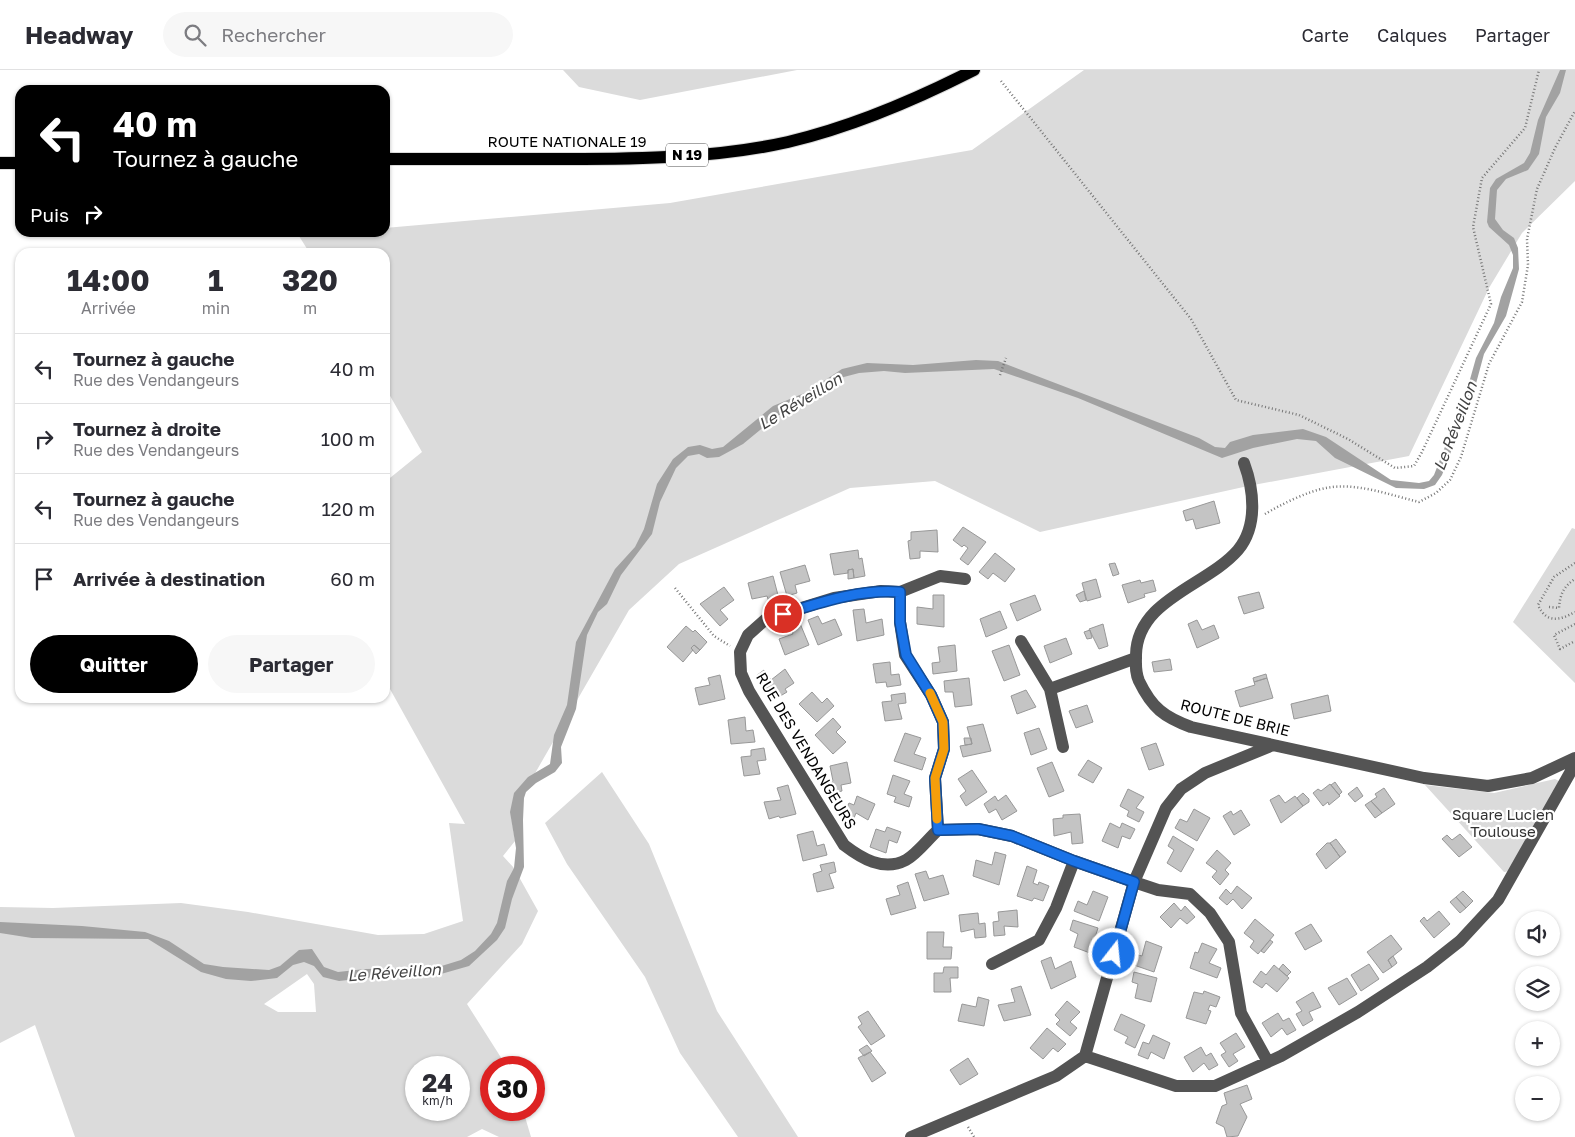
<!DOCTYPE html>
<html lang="fr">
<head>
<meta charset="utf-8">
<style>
  body { margin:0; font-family:"Golos Text",sans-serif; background:#f7f7f7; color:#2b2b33; height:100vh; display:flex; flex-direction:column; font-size:19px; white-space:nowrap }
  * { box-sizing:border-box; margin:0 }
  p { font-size:16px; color:#7c7c81 }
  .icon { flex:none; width:28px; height:28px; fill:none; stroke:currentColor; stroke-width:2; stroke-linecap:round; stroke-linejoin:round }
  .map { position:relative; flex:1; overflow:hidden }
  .panel { position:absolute; left:15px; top:178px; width:375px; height:455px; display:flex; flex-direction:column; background:#fff; border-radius:15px; box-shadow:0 1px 4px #0004 }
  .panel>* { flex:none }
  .hud { position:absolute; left:15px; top:15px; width:375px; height:152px; border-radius:15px; box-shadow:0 1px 4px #0004; background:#000; color:#fff; overflow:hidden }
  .controls { position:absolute; left:1515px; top:841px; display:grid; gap:10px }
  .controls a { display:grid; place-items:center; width:45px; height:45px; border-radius:50%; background:#fff; box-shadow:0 1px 4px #0004; font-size:25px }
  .speed { position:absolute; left:405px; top:986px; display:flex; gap:10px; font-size:25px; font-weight:700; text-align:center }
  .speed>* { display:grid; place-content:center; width:65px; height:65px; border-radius:50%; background:#fff; box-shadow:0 1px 4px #0004; line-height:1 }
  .speed small { font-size:12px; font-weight:400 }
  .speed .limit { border:8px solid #d22; background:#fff; color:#111 }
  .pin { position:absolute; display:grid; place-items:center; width:42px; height:42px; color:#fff; margin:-21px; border:2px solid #fff; border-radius:50%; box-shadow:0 1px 5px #0007 }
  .me { position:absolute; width:55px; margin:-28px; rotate:16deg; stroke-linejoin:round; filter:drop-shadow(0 0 4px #0008) }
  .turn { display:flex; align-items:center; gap:18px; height:105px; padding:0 15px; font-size:22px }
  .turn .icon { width:65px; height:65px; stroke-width:2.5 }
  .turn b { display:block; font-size:35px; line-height:42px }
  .then { display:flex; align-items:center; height:48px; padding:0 15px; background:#0003; gap:10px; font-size:19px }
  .eta { display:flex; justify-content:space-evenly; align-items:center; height:85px; text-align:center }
  .eta b { font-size:30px; font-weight:700; line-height:35px }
  .cta { display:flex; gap:10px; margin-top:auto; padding:10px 15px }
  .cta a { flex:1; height:58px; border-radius:30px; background:#000; color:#fff; font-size:20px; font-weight:700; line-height:58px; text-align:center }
  .cta a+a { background:#f7f7f7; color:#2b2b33 }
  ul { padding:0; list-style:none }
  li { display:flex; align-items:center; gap:15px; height:70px; padding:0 15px; border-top:1px solid #e1e1e2 }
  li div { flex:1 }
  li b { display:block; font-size:19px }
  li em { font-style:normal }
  header { display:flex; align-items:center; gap:30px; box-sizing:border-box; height:70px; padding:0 25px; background:#fff; border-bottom:1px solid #e1e1e2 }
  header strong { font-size:24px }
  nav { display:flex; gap:28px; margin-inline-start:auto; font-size:18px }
  .search { width:350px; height:45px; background:#f7f7f7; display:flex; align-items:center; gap:12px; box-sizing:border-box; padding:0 18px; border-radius:28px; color:#7c7c81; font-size:19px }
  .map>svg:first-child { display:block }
  .green { fill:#dbdbdb; fill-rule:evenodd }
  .water { fill:#a2a2a2 }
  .building { fill:#c4c4c4; stroke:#989898 }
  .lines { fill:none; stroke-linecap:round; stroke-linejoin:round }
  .major-casing { stroke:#dbdbdb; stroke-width:14 }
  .path { stroke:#767676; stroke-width:2.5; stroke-dasharray:1 2.5; stroke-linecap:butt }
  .minor { stroke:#545454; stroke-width:12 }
  .major { stroke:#000; stroke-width:12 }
  .route-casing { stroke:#114b97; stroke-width:12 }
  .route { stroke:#1a73e8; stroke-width:9 }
  .slow { stroke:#f59e0b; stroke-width:9 }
  .labels { text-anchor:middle; stroke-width:4.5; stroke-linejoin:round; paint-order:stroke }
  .shield { fill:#fff; stroke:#4c4c4c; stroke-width:1 }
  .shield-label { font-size:14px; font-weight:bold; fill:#000 }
  .street-label { font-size:15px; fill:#000; stroke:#fff }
  .park-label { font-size:15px; fill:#323232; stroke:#fff }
  .water-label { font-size:16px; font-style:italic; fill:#434343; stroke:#fff }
</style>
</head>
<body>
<header>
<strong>Headway</strong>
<div class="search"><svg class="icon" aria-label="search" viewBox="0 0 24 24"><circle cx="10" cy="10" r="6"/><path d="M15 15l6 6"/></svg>Rechercher</div>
<nav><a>Carte</a><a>Calques</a><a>Partager</a></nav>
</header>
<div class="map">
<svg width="1575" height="1067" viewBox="0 0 1575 1067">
  <rect width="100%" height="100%" fill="#fff"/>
  <!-- green -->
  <path class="green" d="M563,0H797L640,30L579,17Z
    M1084,0H1575V111L1522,163L1489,218L1409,386L1248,416L1040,462L935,411L850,418L679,494L629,540L511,745L515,771L503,786L514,798L538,841L522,874L467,934L507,997L491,998V1040H523L531,1067H499L482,1059L467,1067H75L35,955L0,973V837L53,838L181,833L248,842L378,865L424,864L463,851L449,753L465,754L385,610V412L422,382L385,317V182H309L299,166L335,162H385V158L670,133L972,80ZM307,904L314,914L316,942H278L264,934ZM416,998H459V1040H416Z
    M1572,458L1575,459V613L1513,552Z
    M602,702L649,774L717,941L798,1067H738L680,983L645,907L567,794L545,753Z
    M1555,709L1559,711L1511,801L1504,802L1425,715L1494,723Z"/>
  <!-- water -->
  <path class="water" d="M1560,0H1566L1560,23L1546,47L1539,84L1528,100L1506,109L1497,120L1495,149L1503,160L1514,168L1518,178L1519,199L1506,246L1484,284L1474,321L1459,355V361L1442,405L1435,415L1424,419L1396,418L1335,388L1316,371L1297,369L1253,378L1222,388L1078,328L994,299L905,303L884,301L859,303L840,308L793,339L777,346L743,374L719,387L707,388L699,384L688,386L676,398L660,432L652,464L621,505L607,534L598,542L587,565L576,639L561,677L562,693L555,702L536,713L526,722L524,728L523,750L524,797L512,829L505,858L497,870L469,896L434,906L375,907L339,911L323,907L314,896L304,892L293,895L277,908L251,911L226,909L201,902L148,869L32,868L0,863V852L82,856L145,862L169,871L204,894L223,897L269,900L280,896L299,880L312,879L324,897L338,902L365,899L435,898L461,890L475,881L491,864L497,853L507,811L514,798L516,778L510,742L514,723L528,707L550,694L554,665L567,635L576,572L615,499L635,477L644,459L657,414L673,389L688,377L700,375L712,379L723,377L773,336L807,322L842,299L867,293L913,295L976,290L998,291L1199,368L1215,377L1225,378L1230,372L1253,365L1303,359L1326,367L1391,410L1419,413L1429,411L1434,405L1467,320L1476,288L1494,253L1501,227L1513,198V185L1509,175L1489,157L1487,152L1490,118L1496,109L1524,93L1530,83L1538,50Z"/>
  <!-- building -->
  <path class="building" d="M1214,431L1220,453L1196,459L1193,449L1186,451L1183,441Z
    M963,457L986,472L968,495L960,489L968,478L964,475L962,477L953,470Z
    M937,460L938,482L920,481V488L910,489L908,471L911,470V462Z
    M858,480L859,489L862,488L865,506L854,508L853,499L848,500V503L834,505L830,484Z
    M995,483L1015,499L1005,512L993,503L988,509L979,502Z
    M1115,493L1119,504L1113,506L1109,494Z
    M805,495L810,511L795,515L797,523L787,526L780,502Z
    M853,499L854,508L848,509V500Z
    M773,506L779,529L769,532L767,526L752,529L748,513Z
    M1096,509L1101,527L1087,531L1082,513Z
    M1140,510L1141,513L1153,510L1156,521L1144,524L1145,527L1128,533L1122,515Z
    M724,517L734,530L720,540L728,549L720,556L700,534Z
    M1084,521L1086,530L1080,532L1076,525Z
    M1259,522L1264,538L1244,544L1238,527Z
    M933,525H944V557L917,554V537L933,539Z
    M1035,525L1041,540L1017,551L1010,534Z
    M864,539L866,553L882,549L884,565L857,571L853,540Z
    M1000,541L1007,558L986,567L980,549Z
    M818,546L822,554L835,549L842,565L818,575L808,550Z
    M1197,550L1202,560L1214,555L1219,568L1197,578L1188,554Z
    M799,551L809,575L785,585L779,569L793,564L789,555Z
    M1103,554L1108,576L1099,579L1089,559Z
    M686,556L693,562L695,560L707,572L700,580L694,575L691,578L693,580L683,592L667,577Z
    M1090,560L1092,568L1087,569L1084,562Z
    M1066,568L1072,584L1050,593L1044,576Z
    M694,575L700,580L696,584L691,578Z
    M955,575L957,601L933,604L932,593L940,592L938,577Z
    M1009,575L1020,605L1004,611L992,581Z
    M1170,589L1172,600L1154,602L1152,592Z
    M890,592L891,605L899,604L901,615L887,617L886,612L876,613L873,594Z
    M785,599L794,613L785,619L787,622L772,631L756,606L764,600L771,610Z
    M1266,604L1267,608L1254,612L1253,608Z
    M720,605L725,629L699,635L695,618L710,615L708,608Z
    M969,608L972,635L955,637L953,622H945L944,611Z
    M1267,608L1273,628L1240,637L1235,621L1255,615L1254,612Z
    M1026,620L1036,637L1017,644L1011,626Z
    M812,622L822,633L827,628L834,636L817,652L799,634Z
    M905,623L906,633L898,634L902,649L885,651L882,632L892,631L891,625Z
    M1328,625L1331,641L1294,649L1291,634Z
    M1087,635L1093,652L1076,658L1069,641Z
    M745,647L746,661L753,660L755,672L731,674L728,650Z
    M833,648L841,657L836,662L846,672L833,684L815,665Z
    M983,654L991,681L963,687L960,676L972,674L967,657Z
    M1039,658L1047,679L1031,685L1024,663Z
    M905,663L921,668L914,684L926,688L922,700L894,691Z
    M964,668H971L972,674L965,675Z
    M1156,673L1164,695L1149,700L1141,678Z
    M764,678L766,690L757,691L760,704L744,706L741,687L751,686V680Z
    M1088,690L1102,698L1093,713L1078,705Z
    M847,692L851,713L841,715L842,721L829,724L826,713L833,711L830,696Z
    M1052,692L1064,721L1049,727L1037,698Z
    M972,700L987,722L966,736L960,726L966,721L958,709Z
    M893,705L910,711L904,724L912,727L909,737L894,732L896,727L887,724Z
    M1335,712L1342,722L1339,725L1331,715Z
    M1330,714L1340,726L1329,735L1328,732L1323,736L1313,723L1318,719L1321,721Z
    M788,715L796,744L780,748L779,746L769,749L764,732L781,730L777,718Z
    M1357,717L1363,726L1355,732L1348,724Z
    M1384,718L1395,734L1382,743L1371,731L1377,727L1375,724Z
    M1128,719L1144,727L1136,738L1144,742L1139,752L1127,746L1129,741L1120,736Z
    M1303,723L1309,729V732L1303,736L1297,728Z
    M1006,725L1017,741L1002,750L996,739L989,743L984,734L995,726L998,731Z
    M1279,725L1285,733L1295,726L1303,736L1281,753L1270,730Z
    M857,726L875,734L868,750L856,743L852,753L842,748L849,733L854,735Z
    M1371,731L1382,743L1375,748L1365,735Z
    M1194,739L1210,748L1197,771L1175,758L1180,749L1187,752Z
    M1241,740L1250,755L1234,765L1223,746L1231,741L1233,745Z
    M1080,744L1083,773L1072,774L1071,762L1054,766L1053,749L1063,748V745Z
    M1110,753L1120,758L1122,753L1135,759L1130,769L1122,766L1118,778L1102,771Z
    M887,757L901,762L897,773L889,770L886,783L870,777L876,759L885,762Z
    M813,761L817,776L824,774L827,785L803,791L797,765Z
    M1460,764L1472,777L1459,787L1442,769L1447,765L1452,770Z
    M1173,766L1194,779L1181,802L1167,793L1174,780L1168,776Z
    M1336,769L1346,782L1340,787L1330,773Z
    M1327,773H1330L1340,787L1326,799L1316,784Z
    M1217,780L1231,793L1225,800L1229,804L1220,815L1212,807L1217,801L1206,793Z
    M995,782L1006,785L999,815L973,806L976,790L992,795Z
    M834,792L836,802L829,804L834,818L817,822L813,804L822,801L820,795Z
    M1027,796L1037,800L1033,813L1038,815L1039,812L1049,816L1043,831L1034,828L1032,831L1017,826Z
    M926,801L929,809L943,805L949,824L924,831L915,804Z
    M908,812L916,838L891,845L886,829L900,825L897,816Z
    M1237,816L1252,828L1242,839L1233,829L1227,835L1219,828L1226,819L1231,824Z
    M1093,821L1108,827L1099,851L1074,841L1078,831L1087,835Z
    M1463,821L1473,831L1466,838L1456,827Z
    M1456,827L1466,838L1460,843L1450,832Z
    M1174,833L1181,841L1185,836L1195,847L1187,854L1180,848L1171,858L1160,847Z
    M1017,840L1018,857L1004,856L1005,865L994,866L993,852L999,851L998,842Z
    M1439,841L1450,854L1434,868L1420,851L1424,847L1427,851Z
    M978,843L979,854L985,853L986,867L975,868L974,859L961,862L959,845Z
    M1255,849L1274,865L1258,884L1250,877L1254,871L1244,863Z
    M1073,850L1098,858L1090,883L1074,877L1078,864L1070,860Z
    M1311,854L1322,871L1305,880L1295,863Z
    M927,862H944L943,877H952L951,889H927Z
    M1391,865L1402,879L1388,890L1392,897L1383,903L1367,882Z
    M1270,870L1273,872L1264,883L1261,881Z
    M1146,871L1162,877L1154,902L1131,894L1134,884L1142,886Z
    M1202,873L1217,879L1209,893L1221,898L1217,908L1190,898L1195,882L1198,883Z
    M1393,886L1397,893L1392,897L1388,890Z
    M1051,887L1055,899L1071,891L1076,907L1051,919L1041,891Z
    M1283,894L1291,902L1287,906L1279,899Z
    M1369,894L1379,909L1361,921L1351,905Z
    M1274,895L1289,908L1277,922L1266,913L1262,918L1253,912L1261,901L1266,905Z
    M944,897H958V908H950L951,922H934V903H943Z
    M1134,902L1157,908L1151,932L1135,928L1138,914L1132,912Z
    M1347,908L1357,924L1339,935L1328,918Z
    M1021,916L1031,945L1004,951L998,935L1015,932L1011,919Z
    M1204,921L1220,927L1216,937L1210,935L1208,940L1211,941L1206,954L1186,948L1194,922L1203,924Z
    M1313,922L1321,937L1309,942L1313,950L1303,956L1296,944L1302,941L1296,932Z
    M978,927L989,930L984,956L958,951L962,934L976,937Z
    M1067,931L1080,942L1070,952L1077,958L1070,966L1056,954L1060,950L1055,945Z
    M868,941L885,966L871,975L858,957L862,954L858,947Z
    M1278,943L1283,951L1289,948L1296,960L1287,965L1282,958L1271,967L1262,953Z
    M1121,944L1145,955L1135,978L1125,973L1128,967L1114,960Z
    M1047,958L1066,974L1058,982L1053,978L1043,989L1030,978Z
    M1236,963L1245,977L1233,984L1238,991L1229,997L1221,985L1226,982L1220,973Z
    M1153,965L1170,973L1164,989L1151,982L1148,989L1138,985L1143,972L1149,974Z
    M867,975L872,981L864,986L859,980Z
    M1201,977L1206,986L1211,983L1218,995L1209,1000L1204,993L1193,1002L1184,987Z
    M870,982L886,1003L872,1012L858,988Z
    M968,988L978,1004L960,1015L950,1000Z
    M1247,1015L1252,1029L1240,1034L1247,1047L1238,1066L1227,1067L1224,1057L1216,1053L1222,1036L1227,1034L1224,1023Z"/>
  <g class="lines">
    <!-- major casing -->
    <g class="major-casing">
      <path id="major" d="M385,89C445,89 506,89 566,89C640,89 716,88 788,72C852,57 915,30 974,0
        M0,93H20"/>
    </g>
    <!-- path -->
    <path class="path" d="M1001,11L1191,249L1236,330L1299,345L1348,369L1395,398L1414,396L1422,382L1491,234L1473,157L1482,108L1525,58L1539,0
      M1000,305L1006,288
      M1265,444C1280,435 1308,421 1326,418C1356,412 1390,425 1419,432L1436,423L1450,410L1461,387L1489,294L1522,232L1528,195L1527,169L1537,119L1555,78L1575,41
      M1575,493L1554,507L1538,535C1546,553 1559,551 1575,542
      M675,518L714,566L730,576
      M1549,537L1559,538C1560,524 1564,516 1575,509
      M1575,554L1554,565L1560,579L1575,571
      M968,1057L974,1067"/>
    <!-- minor -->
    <path class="minor" d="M1244,393C1254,420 1258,456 1238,480C1207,516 1137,529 1136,585C1136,595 1135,602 1139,611C1152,638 1164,647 1191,657L1424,708L1488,716L1532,708L1575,688
      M965,509L940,506L900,522L881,521L834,528L766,549L748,565L740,582L741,603L749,621L844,775C861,788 883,802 906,790C917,784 928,769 938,760L978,759L1012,766L1074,791L1134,812L1158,820L1190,824L1210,843L1229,872L1241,943L1268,992
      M900,522V552L905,585L931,625L943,652L944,679L935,708L938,760
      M1021,571L1050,619L1063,677
      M1050,619L1136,588
      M992,894L1039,870L1056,838L1074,791
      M1085,986L1176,1016H1215L1281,986L1358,942L1427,897L1460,871L1498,830L1575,694
      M1085,986L1134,812L1166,738L1181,719L1205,703L1273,675
      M911,1067L1056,1006L1085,986"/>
    <!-- major -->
    <use href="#major" class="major"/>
  </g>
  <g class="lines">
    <!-- route casing -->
    <g class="route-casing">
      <path id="route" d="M783,544C822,532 859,519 900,522V552L906,585L931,625L943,652L944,679L935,708L938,760L978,759L1012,766L1074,791L1134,812L1114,884"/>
    </g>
    <!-- route -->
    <use href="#route" class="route"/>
    <!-- slow -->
    <path class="slow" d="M930,623L943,652L944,679L935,708L937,749"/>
  </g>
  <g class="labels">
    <!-- shield labels -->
    <rect class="shield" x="666" y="73.5" width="42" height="23" rx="4"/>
    <g class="shield-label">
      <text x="687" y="90">N 19</text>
    </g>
    <!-- street labels -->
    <g class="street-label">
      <text x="567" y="77">ROUTE NATIONALE 19</text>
      <text transform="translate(1235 648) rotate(14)" y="5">ROUTE DE BRIE</text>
      <text transform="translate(806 681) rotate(59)" y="5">RUE DES VENDANGEURS</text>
    </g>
    <!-- park labels -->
    <g class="park-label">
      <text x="1503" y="750">Square Lucien<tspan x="1503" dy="17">Toulouse</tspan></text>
    </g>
    <!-- water labels -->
    <g class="water-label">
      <text transform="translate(800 331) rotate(-31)" y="6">Le Réveillon</text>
      <text transform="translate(1455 356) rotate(-69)" y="6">Le Réveillon</text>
      <text transform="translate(394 902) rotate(-4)" y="6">Le Réveillon</text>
    </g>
  </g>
</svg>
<div class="controls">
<a><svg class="icon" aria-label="sound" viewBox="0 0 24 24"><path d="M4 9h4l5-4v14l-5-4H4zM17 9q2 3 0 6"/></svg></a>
<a><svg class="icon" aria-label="layers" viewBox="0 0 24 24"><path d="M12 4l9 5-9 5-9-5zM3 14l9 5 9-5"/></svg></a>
<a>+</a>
<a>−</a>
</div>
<div class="speed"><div>24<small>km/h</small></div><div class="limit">30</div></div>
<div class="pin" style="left:783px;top:544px;background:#d93025"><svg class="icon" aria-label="arrive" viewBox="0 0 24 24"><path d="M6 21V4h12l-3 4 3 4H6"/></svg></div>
<svg class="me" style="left:1114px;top:884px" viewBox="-20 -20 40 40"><circle r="17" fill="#1a73e8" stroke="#fff" stroke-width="3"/><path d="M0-11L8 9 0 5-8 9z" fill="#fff"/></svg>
<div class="hud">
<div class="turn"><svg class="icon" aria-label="left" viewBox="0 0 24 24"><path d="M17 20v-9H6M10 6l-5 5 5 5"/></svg><div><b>40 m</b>Tournez à gauche</div></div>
<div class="then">Puis<svg class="icon" aria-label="right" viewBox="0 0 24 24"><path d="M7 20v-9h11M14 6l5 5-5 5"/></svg></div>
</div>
<section class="panel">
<div class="eta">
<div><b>14:00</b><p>Arrivée</p></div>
<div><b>1</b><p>min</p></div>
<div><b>320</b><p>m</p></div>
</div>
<ul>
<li><svg class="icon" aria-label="left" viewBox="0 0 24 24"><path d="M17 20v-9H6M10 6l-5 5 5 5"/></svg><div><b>Tournez à gauche</b><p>Rue des Vendangeurs</p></div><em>40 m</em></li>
<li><svg class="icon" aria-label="right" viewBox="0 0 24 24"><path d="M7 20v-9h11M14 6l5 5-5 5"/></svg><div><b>Tournez à droite</b><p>Rue des Vendangeurs</p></div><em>100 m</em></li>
<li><svg class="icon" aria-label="left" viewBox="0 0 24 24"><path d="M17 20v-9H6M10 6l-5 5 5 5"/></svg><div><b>Tournez à gauche</b><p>Rue des Vendangeurs</p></div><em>120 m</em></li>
<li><svg class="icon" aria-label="arrive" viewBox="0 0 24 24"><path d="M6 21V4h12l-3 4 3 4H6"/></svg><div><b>Arrivée à destination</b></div><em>60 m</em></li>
</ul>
<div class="cta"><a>Quitter</a><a>Partager</a></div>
</section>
</div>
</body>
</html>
